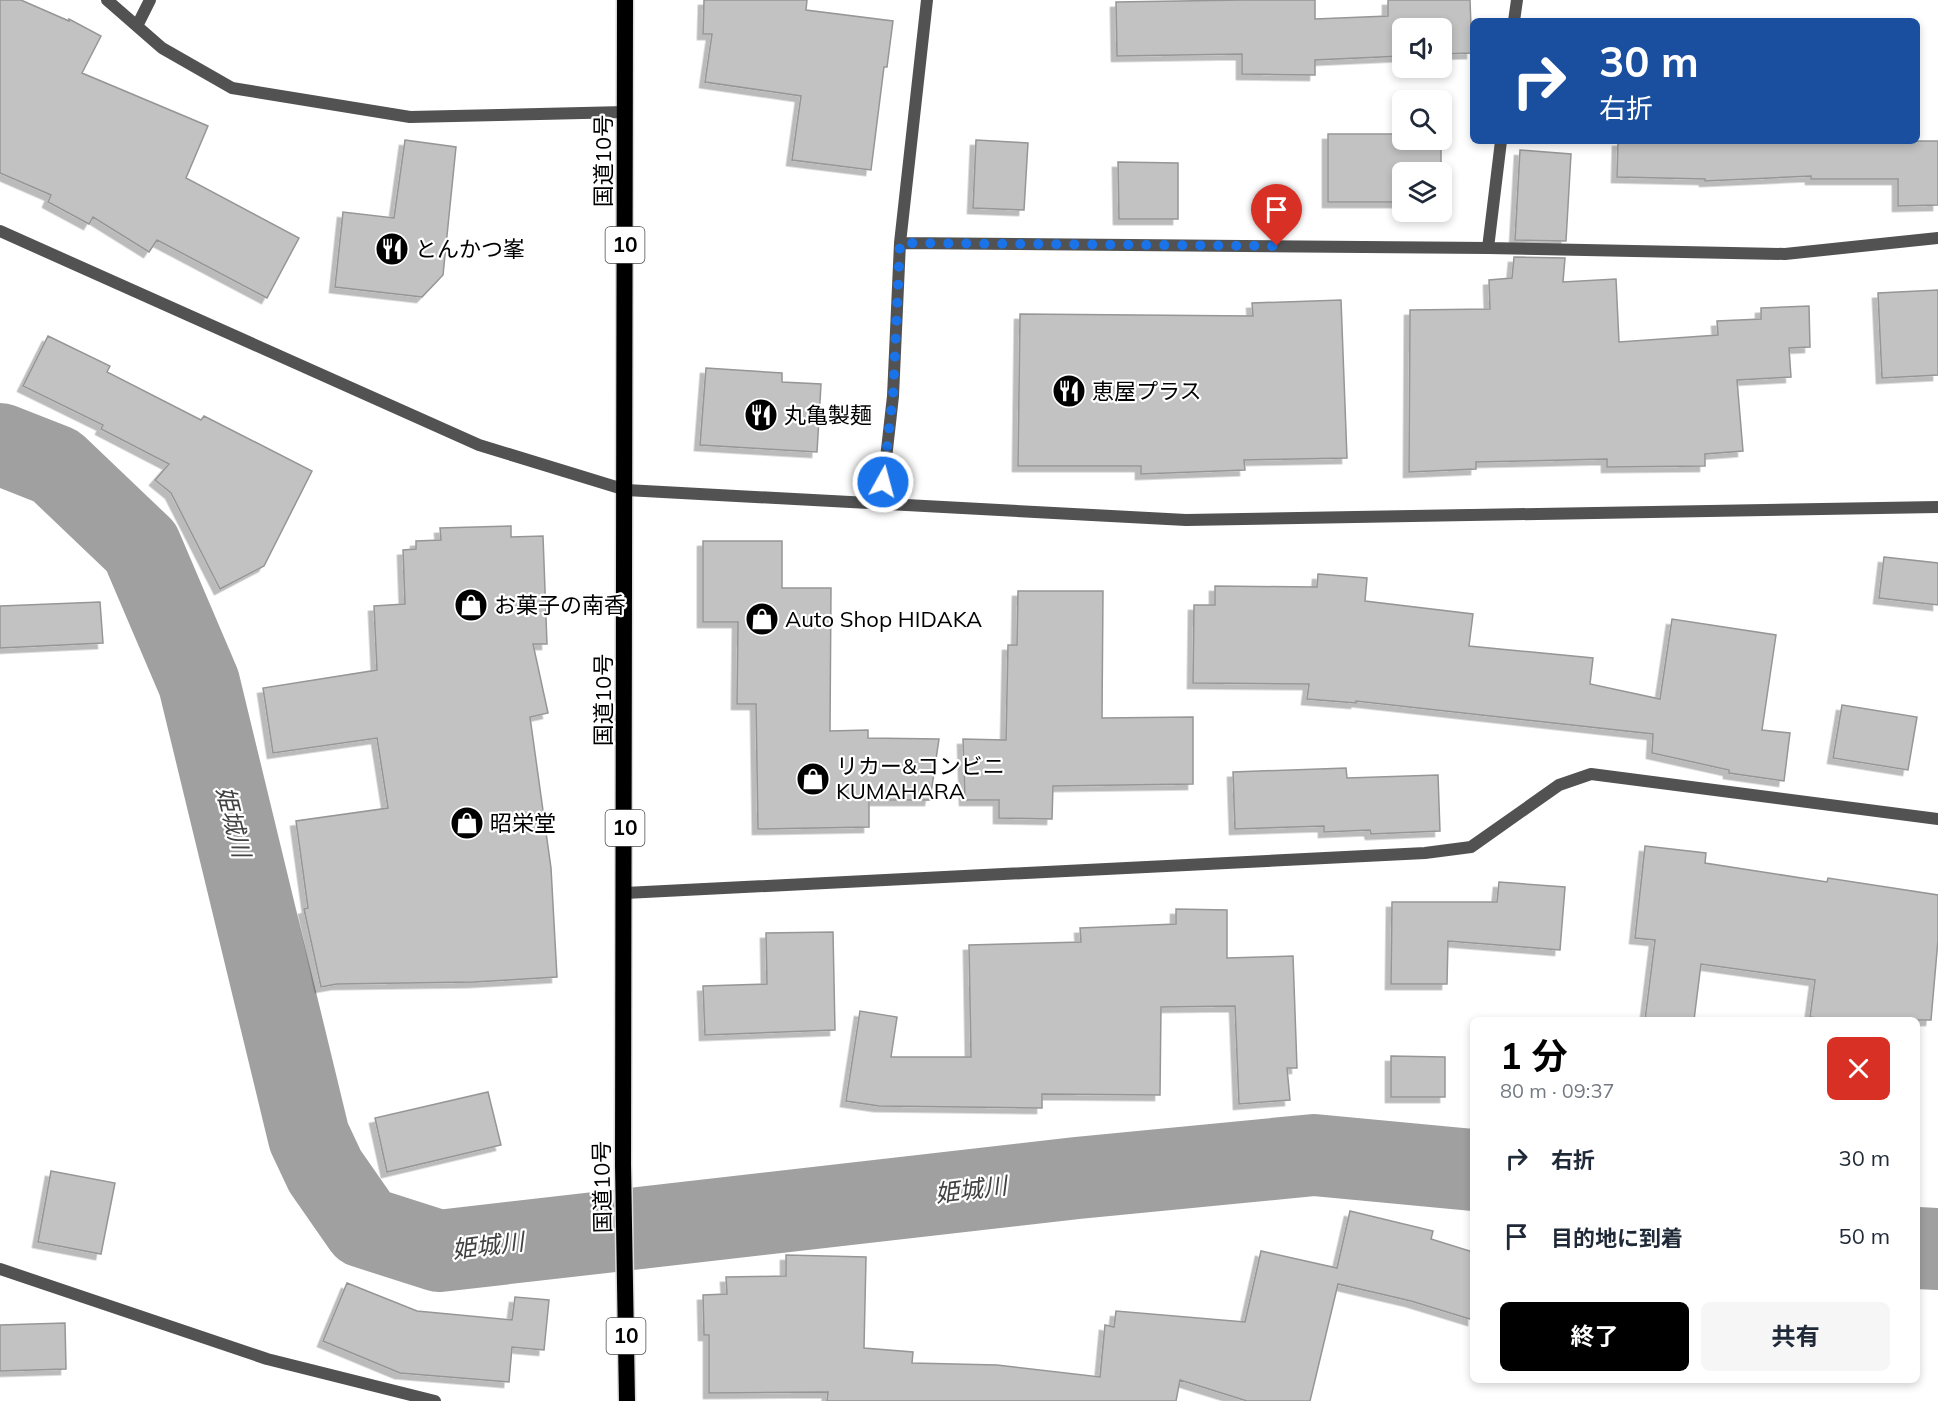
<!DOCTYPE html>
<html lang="ja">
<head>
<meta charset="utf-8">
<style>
  body { margin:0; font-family:Mulish,"Noto Sans JP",sans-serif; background:#f6f6f7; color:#1f2937; height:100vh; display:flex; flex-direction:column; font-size:22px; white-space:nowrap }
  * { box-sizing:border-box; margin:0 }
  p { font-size:20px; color:#747a83 }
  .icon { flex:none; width:33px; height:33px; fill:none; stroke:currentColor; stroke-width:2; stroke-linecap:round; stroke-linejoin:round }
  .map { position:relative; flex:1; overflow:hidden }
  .details { position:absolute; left:1470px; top:1017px; width:450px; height:366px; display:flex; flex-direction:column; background:#fff; border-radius:9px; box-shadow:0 3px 9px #0003 }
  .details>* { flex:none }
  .top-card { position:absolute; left:1470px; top:18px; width:450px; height:126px; border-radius:9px; box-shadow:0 3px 9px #0003; background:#1a4fa0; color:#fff; overflow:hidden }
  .controls { position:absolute; left:1392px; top:18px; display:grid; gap:12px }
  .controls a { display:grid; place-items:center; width:60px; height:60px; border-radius:9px; background:#fff; box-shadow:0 3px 9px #0003; font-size:30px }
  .pin { position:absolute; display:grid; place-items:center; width:51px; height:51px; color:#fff; margin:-62px -26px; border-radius:50% 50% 50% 0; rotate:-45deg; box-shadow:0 0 6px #0007 }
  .pin .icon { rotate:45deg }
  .me { position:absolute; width:66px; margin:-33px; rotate:7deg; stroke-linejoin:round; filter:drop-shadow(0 0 4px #0008) }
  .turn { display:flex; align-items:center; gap:21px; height:126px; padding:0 30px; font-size:27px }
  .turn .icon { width:78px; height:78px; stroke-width:2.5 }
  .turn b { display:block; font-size:42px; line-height:51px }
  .round { display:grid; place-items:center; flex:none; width:63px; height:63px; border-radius:9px; background:#f6f6f7 }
  .summary { display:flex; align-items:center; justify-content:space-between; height:102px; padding:0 30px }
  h1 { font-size:36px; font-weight:700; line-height:45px; color:#000 }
  .cta { display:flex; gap:12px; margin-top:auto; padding:12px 30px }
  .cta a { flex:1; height:69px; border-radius:9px; background:#000; color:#fff; font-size:24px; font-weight:700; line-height:69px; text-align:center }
  .cta a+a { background:#f6f6f7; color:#1f2937 }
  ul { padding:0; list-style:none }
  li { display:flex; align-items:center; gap:18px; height:78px; padding:0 30px }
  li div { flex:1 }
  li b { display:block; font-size:22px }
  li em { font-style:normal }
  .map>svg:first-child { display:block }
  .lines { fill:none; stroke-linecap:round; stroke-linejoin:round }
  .river { stroke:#a0a0a0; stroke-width:82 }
  .building { fill:#c2c2c2; stroke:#969696; stroke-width:1.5; filter:url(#shadow) }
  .trunk-casing { stroke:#dbdbdb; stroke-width:19 }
  .minor { stroke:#525252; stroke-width:12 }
  .tertiary { stroke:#525252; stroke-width:12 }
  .trunk { stroke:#000; stroke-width:16 }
  .route { stroke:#1a73e8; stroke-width:10; stroke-dasharray:0 18 }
  .labels { text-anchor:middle; stroke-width:4.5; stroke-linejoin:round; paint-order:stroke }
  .shield { fill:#fff; stroke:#4c4c4c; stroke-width:1.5 }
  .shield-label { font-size:21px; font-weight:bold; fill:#000 }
  .street-label { font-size:22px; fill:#000; stroke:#fff }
  .poi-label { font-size:22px; fill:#000; stroke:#fff; text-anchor:start }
  .water-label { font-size:24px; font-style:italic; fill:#414141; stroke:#fff }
</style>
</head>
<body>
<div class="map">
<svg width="1938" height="1401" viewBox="0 0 1938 1401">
  <defs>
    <filter id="shadow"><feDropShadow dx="-5.5" dy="5.5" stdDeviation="0" flood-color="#0004"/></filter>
  </defs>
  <rect width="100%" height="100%" fill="#fff"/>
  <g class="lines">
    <!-- river -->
    <path class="river" d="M0,444L56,466L141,547L199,683L309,1137L325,1171L364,1227L439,1251L1077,1178L1314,1155L1473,1170
      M1917,1248L1938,1249"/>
  </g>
  <!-- building -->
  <path class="building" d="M0,0H21L69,21V19L101,36L82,73L208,126L186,178L299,238L267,298L157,240L149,252L93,217L89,224L48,202L51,195L0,173Z
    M704,0H807L806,10L893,21L887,67H884L871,170L792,160L801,96L705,82L712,34H703Z
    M1242,0H1315V19L1388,16V0H1470L1472,53L1442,54V28H1402V56L1315,60V75L1242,74V54L1117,56L1116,2Z
    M1328,134H1402V140H1441V172H1402V202H1328Z
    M405,140L456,147L443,275L422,297L335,287L343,212L394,218Z
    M976,140L1028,143L1024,210L973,208Z
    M1618,141H1938V205L1898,206V179H1811V176L1705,181V179L1617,177Z
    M1520,150L1571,154L1566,241L1515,240Z
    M1118,162L1178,163V219H1119Z
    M1514,257L1565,258L1563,282L1616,279L1619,342L1718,335L1717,321L1761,319V308L1809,306L1810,347L1789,348L1791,377L1737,380L1743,451L1705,454V466L1607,467V459L1476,462V469L1409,472L1410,310L1490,309L1489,280L1512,278Z
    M1938,290V375L1882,378L1878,293Z
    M1341,300L1347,458L1244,460L1245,470L1141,474V466H1018L1020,314L1253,316L1252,303Z
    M48,336L110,366L107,372L201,420L204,416L312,471L264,566L220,589L171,493L155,480L169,464L101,429L103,425L23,386Z
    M706,368L782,373V382L821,384L817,452L700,445Z
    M511,526V537L543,536L547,644H533L548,713L530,717L551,868L557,977L474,982L337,984L321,987L304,909L308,908L296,821L388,808L377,738L273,753L263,688L377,670L374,606L405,604L403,550L416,549V541L441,540L440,528Z
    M703,541H782V588H831L830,731L868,730V738L939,739L930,800H869V827L758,829L756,704H737L738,622H703Z
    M1884,557L1938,563V605L1879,598Z
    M1318,574L1367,578L1365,601L1473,614L1469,646L1593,658L1590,684L1660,699L1672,619L1776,635L1762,730L1790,733L1784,781L1729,773V770L1652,753L1653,734L1356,701V703L1307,699L1309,684L1193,683L1194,605H1215V586L1317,587Z
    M1018,591H1103L1102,718L1193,717V784L1053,786L1052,819L999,818V800H965L963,739L1006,740L1008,645H1017Z
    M100,602L103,643L0,648V606Z
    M1842,705L1917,717L1908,770L1833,758Z
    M1346,768L1347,778L1438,775L1440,831L1371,834L1370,830L1324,832V826L1235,829L1233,772Z
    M1645,846L1706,853L1705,863L1827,882L1828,878L1938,895V940L1931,1020H1832L1810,1017L1815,980L1701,964L1694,1020H1645L1655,940L1635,938Z
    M1499,882L1565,887L1560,950L1448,941L1447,984H1391L1392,902H1497Z
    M1176,909L1227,910V958L1293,956L1297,1068H1287L1290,1100L1239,1104L1235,1006L1161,1007L1160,1095L1042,1094V1108L879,1106L846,1101L860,1011L897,1017L891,1057H971L969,945L1081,942L1080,928L1176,924Z
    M833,932L835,1030L705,1035L703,986L767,984L766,933Z
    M1391,1056L1445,1057V1097H1391Z
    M488,1092L501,1145L387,1172L375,1118Z
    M51,1171L115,1183L101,1254L38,1242Z
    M1350,1211L1433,1231L1431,1239L1473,1252V1320L1411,1301L1338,1284L1310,1401H1247L1180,1380L1176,1401H827L828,1392L709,1393V1335H704L703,1295L727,1294L726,1277L786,1276V1255L866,1257L864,1348L913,1352L912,1363L997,1365L1100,1377L1105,1325L1114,1327L1116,1311L1245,1322L1261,1251L1337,1268Z
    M347,1283L417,1311L512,1320L515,1297L549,1300L544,1350L512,1347L509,1382L400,1373L323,1341Z
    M65,1323L66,1369L0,1371V1325Z"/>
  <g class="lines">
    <!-- trunk casing -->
    <g class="trunk-casing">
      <path id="trunk" d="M625,0L623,1165L627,1401"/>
    </g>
    <!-- minor -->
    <path class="minor" d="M107,0L162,48L232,88L410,117L625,112
      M1514,21L1517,0
      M137,26L150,0
      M900,243L1488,248L1785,254L1938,238
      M1488,248L1501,141
      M881,503L893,396L900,243L927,0
      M625,893L1425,853L1471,847L1559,785L1591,774L1938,819
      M0,1269L267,1359L435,1401"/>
    <!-- tertiary -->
    <path class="tertiary" d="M0,231L479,445L626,490L1186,520L1938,507"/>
    <!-- trunk -->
    <use href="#trunk" class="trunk"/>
  </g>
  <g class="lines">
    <!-- route -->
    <path class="route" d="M883,482L893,396L900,243L1277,246"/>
  </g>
  <!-- icons -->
  <defs>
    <g id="restaurant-disc" transform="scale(1.725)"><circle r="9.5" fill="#000" stroke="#fff"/><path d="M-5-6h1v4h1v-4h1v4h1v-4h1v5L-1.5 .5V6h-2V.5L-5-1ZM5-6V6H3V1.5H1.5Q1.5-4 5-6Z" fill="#fff"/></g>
    <g id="shop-disc" transform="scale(1.725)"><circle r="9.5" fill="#000" stroke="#fff"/><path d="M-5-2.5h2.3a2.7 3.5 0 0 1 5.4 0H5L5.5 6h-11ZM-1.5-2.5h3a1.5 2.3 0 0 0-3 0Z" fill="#fff"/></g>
  </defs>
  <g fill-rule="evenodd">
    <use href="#restaurant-disc" x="392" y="249"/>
    <use href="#restaurant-disc" x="1069" y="391"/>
    <use href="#restaurant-disc" x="761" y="415"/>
    <use href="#shop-disc" x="471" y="605"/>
    <use href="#shop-disc" x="762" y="619"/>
    <use href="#shop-disc" x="813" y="779"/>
    <use href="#shop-disc" x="467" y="823"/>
  </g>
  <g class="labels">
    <!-- shield labels -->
    <g class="shield">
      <rect x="605.5" y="227" width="39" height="36" rx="4.5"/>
      <rect x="605.5" y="810" width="39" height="36" rx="4.5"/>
      <rect x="606.5" y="1318" width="39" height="36" rx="4.5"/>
    </g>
    <g class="shield-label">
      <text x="625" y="252">10</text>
      <text x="625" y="835">10</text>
      <text x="626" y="1343">10</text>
    </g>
    <!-- street labels -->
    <g class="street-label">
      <text transform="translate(603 161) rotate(-90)" y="8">国道10号</text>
      <text transform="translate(603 700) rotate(-90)" y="8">国道10号</text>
      <text transform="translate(602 1187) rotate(-91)" y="8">国道10号</text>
    </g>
    <!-- poi labels -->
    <g class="poi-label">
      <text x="415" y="257">とんかつ峯</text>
      <text x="1092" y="399">恵屋プラス</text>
      <text x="784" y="423">丸亀製麺</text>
      <text x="494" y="613">お菓子の南香</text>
      <text x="785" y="627">Auto Shop HIDAKA</text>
      <text x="836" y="774">リカー&amp;コンビニ<tspan x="836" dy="25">KUMAHARA</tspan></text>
      <text x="490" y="831">昭栄堂</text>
    </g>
    <!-- water labels -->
    <g class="water-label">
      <text transform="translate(233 822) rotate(76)" y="8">姫城川</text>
      <text transform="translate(971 1190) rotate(-7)" y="8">姫城川</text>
      <text transform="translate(488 1246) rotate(-7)" y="8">姫城川</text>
    </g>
  </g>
</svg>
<div class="controls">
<a><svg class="icon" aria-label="sound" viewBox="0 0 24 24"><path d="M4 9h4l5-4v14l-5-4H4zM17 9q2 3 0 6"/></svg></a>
<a><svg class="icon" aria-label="search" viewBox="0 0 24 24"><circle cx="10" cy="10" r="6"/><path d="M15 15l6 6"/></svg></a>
<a><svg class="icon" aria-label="layers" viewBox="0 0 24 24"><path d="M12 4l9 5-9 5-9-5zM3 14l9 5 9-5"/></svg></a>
</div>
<div class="pin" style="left:1277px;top:246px;background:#d93025"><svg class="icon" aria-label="arrive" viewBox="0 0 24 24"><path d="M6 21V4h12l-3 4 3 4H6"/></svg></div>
<svg class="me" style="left:883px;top:482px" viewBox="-20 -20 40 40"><circle r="17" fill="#1a73e8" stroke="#fff" stroke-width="3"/><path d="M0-11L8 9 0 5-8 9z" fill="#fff"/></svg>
<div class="top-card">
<div class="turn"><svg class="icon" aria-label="right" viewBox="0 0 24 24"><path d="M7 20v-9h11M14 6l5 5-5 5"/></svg><div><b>30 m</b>右折</div></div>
</div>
<section class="details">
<div class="summary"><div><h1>1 分</h1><p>80 m · 09:37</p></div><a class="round" style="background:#d93025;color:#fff"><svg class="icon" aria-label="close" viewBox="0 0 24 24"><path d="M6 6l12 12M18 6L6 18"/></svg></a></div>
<ul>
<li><svg class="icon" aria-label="right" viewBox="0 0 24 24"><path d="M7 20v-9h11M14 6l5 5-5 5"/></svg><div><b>右折</b></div><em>30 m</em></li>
<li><svg class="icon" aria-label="arrive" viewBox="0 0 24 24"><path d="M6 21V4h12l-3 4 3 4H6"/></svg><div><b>目的地に到着</b></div><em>50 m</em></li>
</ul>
<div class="cta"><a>終了</a><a>共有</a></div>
</section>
</div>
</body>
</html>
